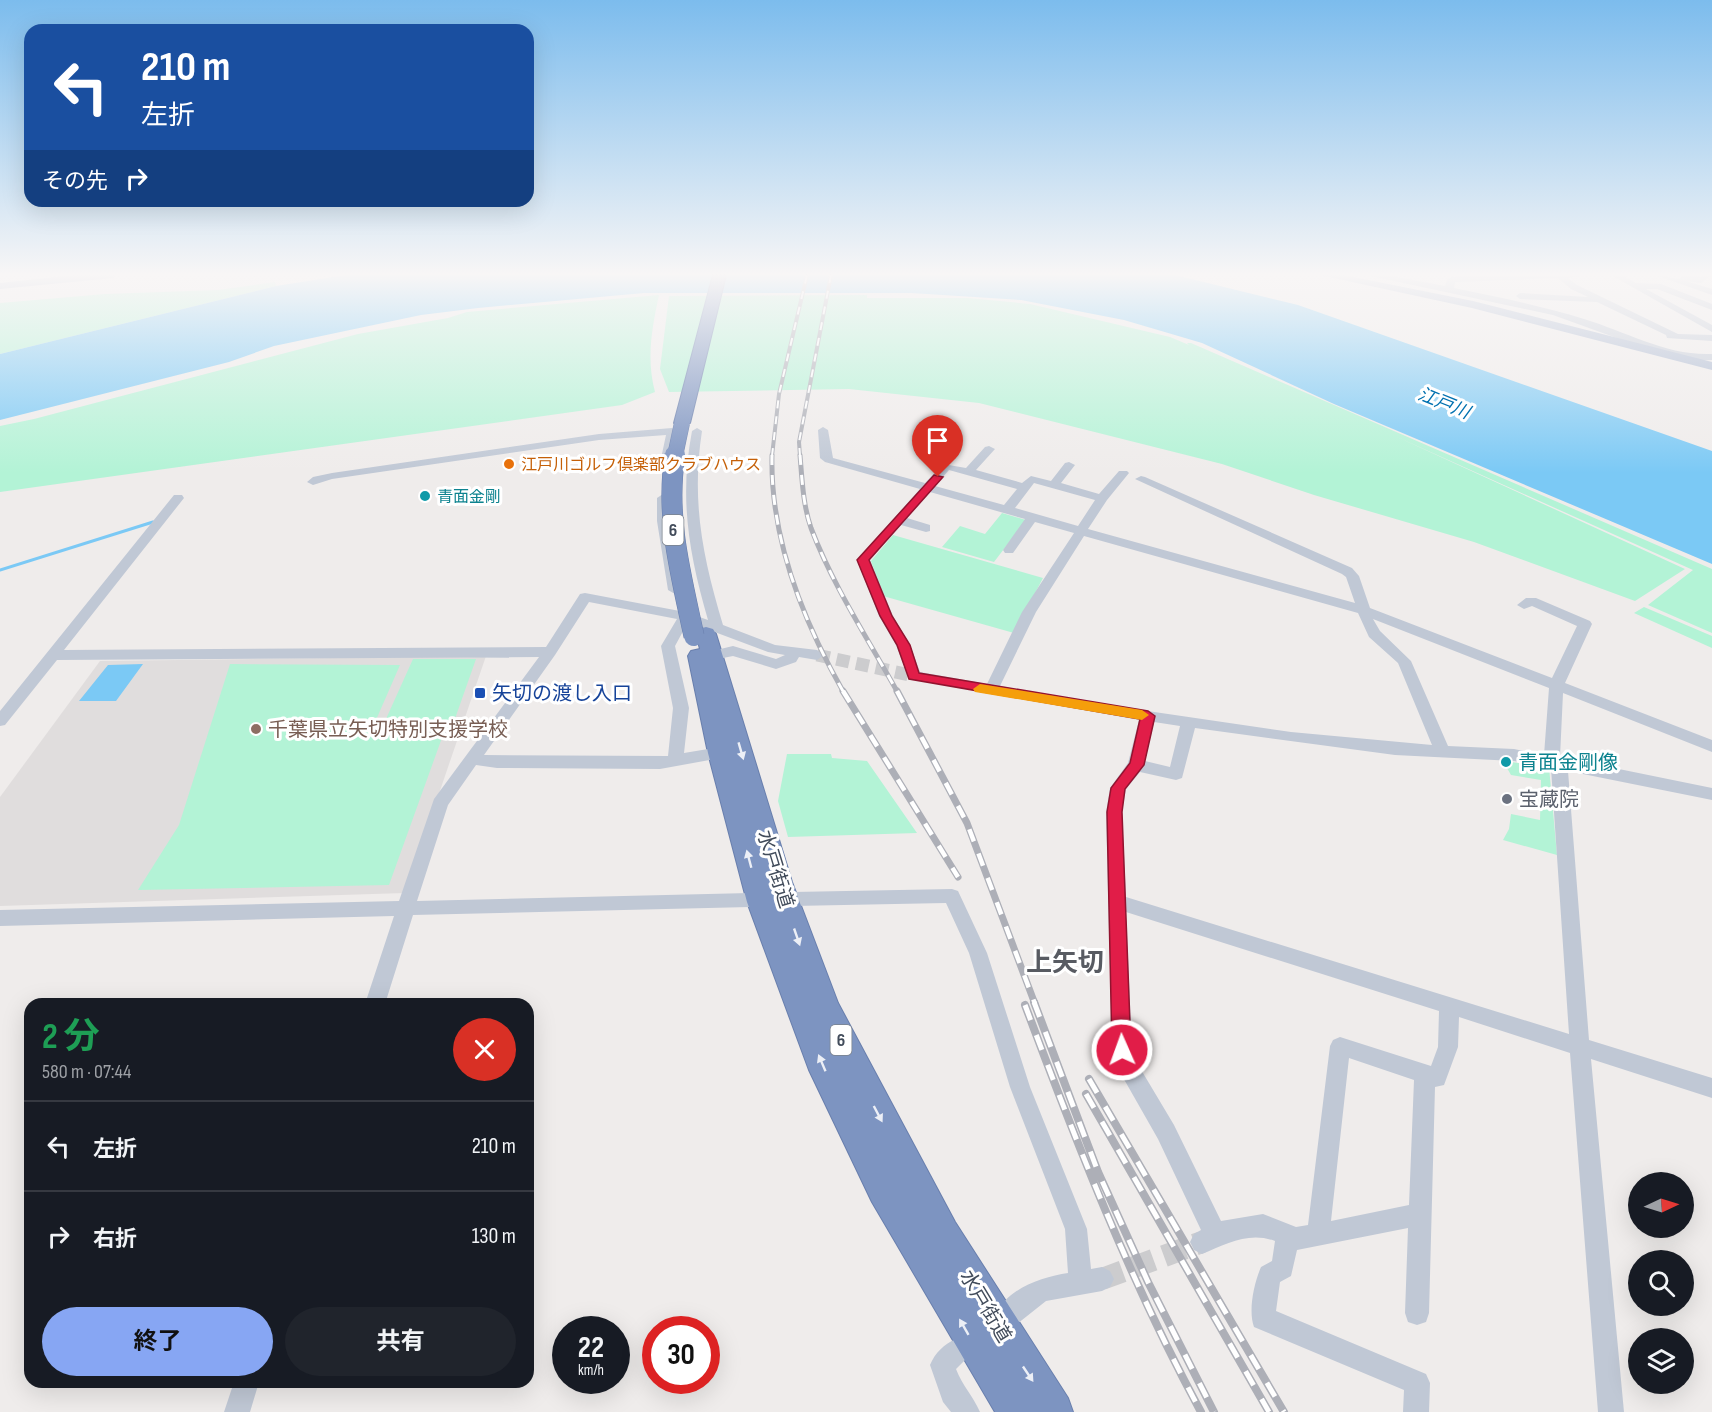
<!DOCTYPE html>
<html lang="ja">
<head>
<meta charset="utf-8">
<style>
  body { margin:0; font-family:"Sofia Sans Condensed","Noto Sans JP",sans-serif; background:#20242c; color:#f1f3f6; height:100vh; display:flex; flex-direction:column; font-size:22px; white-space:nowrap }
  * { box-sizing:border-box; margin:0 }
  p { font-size:20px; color:#9ea1a6 }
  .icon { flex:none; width:33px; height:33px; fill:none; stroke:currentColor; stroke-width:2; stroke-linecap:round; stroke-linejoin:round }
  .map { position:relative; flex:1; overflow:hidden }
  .drawer { position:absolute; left:24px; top:998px; width:510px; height:390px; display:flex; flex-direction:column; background:#171b24; border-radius:18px; box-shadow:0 6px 24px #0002 }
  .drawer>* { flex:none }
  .guide { position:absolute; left:24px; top:24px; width:510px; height:183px; border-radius:18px; box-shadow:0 6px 24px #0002; background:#1a4fa0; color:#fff; overflow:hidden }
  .needle { width:39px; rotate:86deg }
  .buttons { position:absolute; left:1628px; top:1172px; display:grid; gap:12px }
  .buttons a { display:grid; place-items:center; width:66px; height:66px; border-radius:50%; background:#171b24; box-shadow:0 6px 24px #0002; font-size:30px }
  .speed { position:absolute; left:552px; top:1316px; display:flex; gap:12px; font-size:30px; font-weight:700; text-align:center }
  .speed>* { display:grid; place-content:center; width:78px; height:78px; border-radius:50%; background:#171b24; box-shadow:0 6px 24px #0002; line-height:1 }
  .speed small { font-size:15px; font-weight:400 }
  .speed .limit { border:9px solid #d22; background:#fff; color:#111 }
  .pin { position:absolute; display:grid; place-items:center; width:51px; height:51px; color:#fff; margin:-62px -26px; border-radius:50% 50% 50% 0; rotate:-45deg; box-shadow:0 0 6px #0007 }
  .pin .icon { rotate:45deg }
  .me { position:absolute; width:66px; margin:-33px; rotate:358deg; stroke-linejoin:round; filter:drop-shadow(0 0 4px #0008) }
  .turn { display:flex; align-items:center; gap:21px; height:126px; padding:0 18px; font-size:27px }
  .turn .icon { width:78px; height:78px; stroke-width:2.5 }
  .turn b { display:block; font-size:42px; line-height:51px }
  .then { display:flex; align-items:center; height:57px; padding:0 18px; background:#0003; gap:12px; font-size:22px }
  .round { display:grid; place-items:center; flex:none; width:63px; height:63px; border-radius:32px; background:#20242c }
  .headline { display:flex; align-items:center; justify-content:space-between; height:102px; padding:0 18px }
  h1 { font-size:36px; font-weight:700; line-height:45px; color:#1e9e55 }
  .action { display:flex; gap:12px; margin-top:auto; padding:12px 18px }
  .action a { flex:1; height:69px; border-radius:36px; background:#87a6f3; color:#111; font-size:24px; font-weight:700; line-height:69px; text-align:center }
  .action a+a { background:#20242c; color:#f1f3f6 }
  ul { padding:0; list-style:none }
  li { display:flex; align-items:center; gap:18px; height:90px; padding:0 18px; border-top:2px solid #363941 }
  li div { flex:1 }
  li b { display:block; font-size:22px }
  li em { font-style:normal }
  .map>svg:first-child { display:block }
  .education { fill:#e0dddd }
  .green { fill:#b3f3d6 }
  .water { fill:#7bc9f5 }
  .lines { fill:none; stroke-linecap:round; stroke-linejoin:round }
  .stream { stroke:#7bc9f5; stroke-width:3 }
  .minor-tunnel-far1 { stroke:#ccccce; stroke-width:13; stroke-dasharray:13 7; stroke-linecap:butt }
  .minor-tunnel { stroke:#ccccce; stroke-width:22; stroke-dasharray:22 11; stroke-linecap:butt }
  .highway-casing { stroke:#697fad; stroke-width:2 }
  .minor { fill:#c0c8d5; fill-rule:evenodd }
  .major { fill:#a8b6cf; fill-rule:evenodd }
  .highway { fill:#7d94c1; fill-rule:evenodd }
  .rail-far3-casing { stroke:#adafb7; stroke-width:4 }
  .rail-far2-casing { stroke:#adafb7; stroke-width:5 }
  .rail-far1-casing { stroke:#adafb7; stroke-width:7 }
  .rail-casing { stroke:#adafb7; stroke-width:8 }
  .rail-far3 { stroke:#fff; stroke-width:2; stroke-dasharray:8; stroke-linecap:butt }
  .rail-far2 { stroke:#fff; stroke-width:3; stroke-dasharray:10; stroke-linecap:butt }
  .rail-far1 { stroke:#fff; stroke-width:4.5; stroke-dasharray:13; stroke-linecap:butt }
  .rail { stroke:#fff; stroke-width:5; stroke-dasharray:16; stroke-linecap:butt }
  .highway-bridge-far1-casing { stroke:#697fad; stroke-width:16; stroke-linecap:butt }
  .highway-bridge-casing { stroke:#697fad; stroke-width:21; stroke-linecap:butt }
  .highway-bridge-far1 { stroke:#7d94c1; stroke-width:15 }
  .highway-bridge { stroke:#7d94c1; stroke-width:20 }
  .oneway { fill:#eceff6 }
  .route { fill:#e11d48; stroke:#92132f; stroke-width:1.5 }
  .slow { fill:#f59e0b }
  .food-dot { fill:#e8710a; stroke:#fff; stroke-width:2 }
  .culture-dot { fill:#0f9aa8; stroke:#fff; stroke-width:2 }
  .transit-dot { fill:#1a4fb4; stroke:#fff; stroke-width:2 }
  .education-dot { fill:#8d6e63; stroke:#fff; stroke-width:2 }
  .worship-dot { fill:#6b7280; stroke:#fff; stroke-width:2 }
  .labels { text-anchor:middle; stroke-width:6; stroke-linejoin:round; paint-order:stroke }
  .far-food-label { font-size:16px; fill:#c56008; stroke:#fff; text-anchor:start }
  .far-culture-label { font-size:16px; fill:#0d838f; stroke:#fff; text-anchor:start }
  .far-water-label { font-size:18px; font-style:italic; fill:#0071b0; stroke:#fff }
  .shield { fill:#fff; stroke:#7b828c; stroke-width:1.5 }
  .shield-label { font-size:18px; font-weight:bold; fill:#424c5b }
  .transit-label { font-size:20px; fill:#164399; stroke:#fff; text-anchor:start }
  .education-label { font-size:20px; fill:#785e54; stroke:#fff; text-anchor:start }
  .culture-label { font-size:20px; fill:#0d838f; stroke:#fff; text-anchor:start }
  .worship-label { font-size:20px; fill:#5b616d; stroke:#fff; text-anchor:start }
  .street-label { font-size:20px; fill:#424c5b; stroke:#fff }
  .near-neighbourhood-label { font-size:26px; font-weight:bold; fill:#585b62; stroke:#fff }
</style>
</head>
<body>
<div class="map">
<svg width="1712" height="1412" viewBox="0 0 1712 1412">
  <rect width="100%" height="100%" fill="#efeceb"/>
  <!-- education -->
  <path class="education" d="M486,656L405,893L0,906V797L100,661Z"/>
  <!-- green -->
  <path class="green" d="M275,282L276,286L0,354V303L105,294L218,290Z
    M659,295C652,328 646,358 655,392L622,405L0,492V426L34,419L358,334L448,318L467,312Z
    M867,295V298H968L1030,304L1170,337L1189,345L1187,343H1191L1712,569V633L1648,605L1693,570L1395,436L1685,569L1635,601L1474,542L1314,495L1222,464L979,403L849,389L669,392L660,369L669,296Z
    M1002,513L1026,520L994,562L942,547L960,526L985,534Z
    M893,535L1043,578L1014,633L883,596L871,561Z
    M1644,607L1712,636V648L1634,613Z
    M413,659H476L451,730H381Z
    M230,664L400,665L369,736L443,735L389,885L138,890L179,825Z
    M787,754H831L832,758L867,761L917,833L788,837L778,801Z
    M1511,762L1549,767L1557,855L1503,840L1509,829L1511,814L1540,820L1541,780L1511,775L1507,768Z"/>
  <!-- water -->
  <path class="water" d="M346,275H1175L1298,305L1712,451V564L1334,404L1202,343L1124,320L1021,300L911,293H644L478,308L421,315L274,346L229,362L0,420V354L276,286Z
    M143,664L116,701H79L108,665Z"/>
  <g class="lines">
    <!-- stream -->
    <path class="stream" d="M0,570L153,522"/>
    <!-- minor-tunnel-far1 -->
    <path class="minor-tunnel-far1" d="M817,655L914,676"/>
    <!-- minor-tunnel -->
    <path class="minor-tunnel" d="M1102,1279L1202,1242"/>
    <!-- highway casing -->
    <g class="highway-casing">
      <path id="highway" d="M713,275H726L690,423L682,428L674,423Z
        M706,627L713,629L716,634L792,882L838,1003L955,1222L1068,1398L1073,1412H995L872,1202L809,1070L747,902L708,753L688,656L691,651L700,649L696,634L699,629Z"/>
    </g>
    <!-- minor -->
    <path class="minor" d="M1366,275H1386L1445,286L1447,280L1451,277L1584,275L1568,278L1577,285L1678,334L1712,335V341L1667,338L1666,335L1597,302L1520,299L1516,296L1520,293L1588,297L1571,289L1558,278L1455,282L1454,288C1498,297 1542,306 1584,319C1627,332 1667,356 1712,354V360L1688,361L1684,357L1647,349L1553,315Z
      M1611,275H1622L1636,283L1661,284L1712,304V310L1657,289H1646L1712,325V332Z
      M1655,275L1679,279L1683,275L1700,277L1712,275L1701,283L1686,281L1712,289V295Z
      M823,427L828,430L833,458L925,483L943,464L966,468L985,447L989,446L995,449L976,470L1022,483L1031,476L1051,481L1065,463L1069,462L1075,465L1061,483L1099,494L1119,471H1127L1129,473L1107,500L1088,529L1355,603L1346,577L1342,574L1135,479L1141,476L1145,477L1352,568L1359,576L1370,608L1552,678L1577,626L1532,606L1524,609L1517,605L1526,598H1536L1590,621L1592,624L1565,683L1712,740V752L1563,693L1560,757L1712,788V800L1568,771L1589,1040L1712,1078V1098L1591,1059L1624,1412H1598L1570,1053L1459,1017L1458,1047L1444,1085L1435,1087L1429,1313L1426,1322L1417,1325L1408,1322L1405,1313L1408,1228L1297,1250L1291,1276L1280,1282L1276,1311L1426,1374L1430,1383L1429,1412H1403L1404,1390L1254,1327C1248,1311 1254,1283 1261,1267L1272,1261L1275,1241C1249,1231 1226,1244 1202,1254L1194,1250L1190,1242L1194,1234L1201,1230L1158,1139L1121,1074L1112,1050L1106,812L1110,788L1128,763L1139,720L909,679L896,645L879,616L857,560L920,489L825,462L820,458L818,430ZM949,470L1017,489L1004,505L935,486ZM1034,483L1095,500L1078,526L1015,508ZM930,492L1025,519L1003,550L1005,553H1013L1035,522L1074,533L1022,612L987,684L920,672L910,645L893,616L870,560L901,525L926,532L930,531V525L907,518ZM1084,536L1358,613L1369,637L1398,663L1432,745L1291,732L1093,703L1000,686L1036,612ZM1373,619L1549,688L1544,755L1514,749L1448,746L1411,661L1380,631ZM1154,722L1180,726L1170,767L1145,761ZM1195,728L1395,755L1514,761L1551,768L1569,1034L1126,897L1122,812L1126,789L1140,772L1176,780L1182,778ZM1126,912L1439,1011L1438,1047L1431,1066L1340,1037L1333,1040L1330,1046L1308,1225L1296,1227L1263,1214L1221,1221L1174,1125L1137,1063L1132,1050ZM1349,1058L1414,1080L1409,1205L1331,1221Z
      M672,428L677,431L671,468L665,471L659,468L666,435L599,440L332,479L313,485L307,482L313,477L332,473L599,434Z
      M697,428L702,431C691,502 703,558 723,625L775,645L817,650L824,655L817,660L799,657L796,662L776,669L733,656L713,660L706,655L708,652L733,646L776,659L785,655L768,652L688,622L675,646L689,708L684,753L720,747L726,749L728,753L726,757L660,769L497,768L476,765L448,805L417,901L750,893L756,895L759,900L756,905L750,907L413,915L385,1004H365L394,916L0,926V910L399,901L434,799L539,657L57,660L5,725L0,726V711L174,495H182L184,498L64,650L546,647L580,594L585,593L685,612L708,620C689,554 679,499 692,431ZM589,602L677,619L661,646L673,708L668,756L484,755L555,655Z
      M663,494L669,498V521L682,590L675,594L668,590L657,521V498Z
      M952,889L958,891L987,953L1030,1087L1087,1229L1091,1269L1102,1267L1110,1271L1114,1279L1110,1287L1102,1291L1046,1301L1017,1324L1008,1327L999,1324L996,1315C1007,1288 1042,1277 1068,1273L1065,1229L1010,1087L969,953L946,903L793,906L787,904L784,899L787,894L793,892Z
      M956,1339L965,1342L968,1351L965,1360L956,1369C962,1385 973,1396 980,1412H951L943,1402L930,1365C935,1353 944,1344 956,1339Z
      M234,1382H259L250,1412H224Z"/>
    <!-- major -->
    <path class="major" d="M75,275H118L113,278L0,289V283Z
      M1320,275H1343L1473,301L1712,362V370L1472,308Z"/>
    <!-- highway -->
    <use href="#highway" class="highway"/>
    <!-- rail-far3 casing -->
    <g class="rail-far3-casing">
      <path id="rail-far3" d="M772,456L779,394L807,275
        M800,456L799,442L831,275"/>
    </g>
    <!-- rail-far2 casing -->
    <g class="rail-far2-casing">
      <path id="rail-far2" d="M772,455C770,538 803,621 844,693
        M800,455C802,479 803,505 811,528C833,586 868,639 898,693"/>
    </g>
    <!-- rail-far1 casing -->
    <g class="rail-far1-casing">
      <path id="rail-far1" d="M843,691L958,877
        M897,691L967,823L1035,1004"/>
    </g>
    <!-- rail casing -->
    <g class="rail-casing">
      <path id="rail" d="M1034,1002L1098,1172L1148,1282L1214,1412
        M1025,1005C1077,1144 1130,1281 1201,1412
        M1089,1079L1284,1412
        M1086,1094L1269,1412"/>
    </g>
    <!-- rail-far3 -->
    <use href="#rail-far3" class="rail-far3"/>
    <!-- rail-far2 -->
    <use href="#rail-far2" class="rail-far2"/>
    <!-- rail-far1 -->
    <use href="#rail-far1" class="rail-far1"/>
    <!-- rail -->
    <use href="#rail" class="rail"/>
    <!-- highway-bridge-far1 casing -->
    <g class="highway-bridge-far1-casing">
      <path id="highway-bridge-far1" d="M675,456L682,423"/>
    </g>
    <!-- highway-bridge casing -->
    <g class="highway-bridge-casing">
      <path id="highway-bridge" d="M675,455C665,517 681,575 694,636"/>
    </g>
    <!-- highway-bridge-far1 -->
    <use href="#highway-bridge-far1" class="highway-bridge-far1"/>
    <!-- highway-bridge -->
    <use href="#highway-bridge" class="highway-bridge"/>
  </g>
  <!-- one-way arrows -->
  <defs><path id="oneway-solid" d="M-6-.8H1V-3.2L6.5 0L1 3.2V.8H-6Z" transform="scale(1.5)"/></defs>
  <g class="oneway">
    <use href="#oneway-solid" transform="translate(741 751) rotate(74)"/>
    <use href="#oneway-solid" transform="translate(749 859) rotate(-105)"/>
    <use href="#oneway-solid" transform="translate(797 937) rotate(71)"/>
    <use href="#oneway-solid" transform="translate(822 1063) rotate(-113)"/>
    <use href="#oneway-solid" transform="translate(878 1114) rotate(62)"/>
    <use href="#oneway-solid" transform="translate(964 1327) rotate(-120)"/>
    <use href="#oneway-solid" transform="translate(1028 1374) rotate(56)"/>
  </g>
  <!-- sky -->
  <linearGradient id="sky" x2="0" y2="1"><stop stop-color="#7cbced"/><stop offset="0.58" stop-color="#f8f6f6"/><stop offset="1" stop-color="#f8f6f6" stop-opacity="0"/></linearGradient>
  <rect width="1712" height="473" fill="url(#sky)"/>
  <!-- route -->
  <path class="route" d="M934,475L943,477L869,560L892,616L910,645L919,673L1148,711L1155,716L1144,765L1125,789L1122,812L1131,1050L1128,1056L1122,1058L1115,1056L1112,1050L1107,812L1111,788L1130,763L1140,719L909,679L897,645L880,616L857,560Z"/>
  <!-- slow -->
  <path class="slow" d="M980,684L1142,710L1149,715L1142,720L975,692L973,689Z"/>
  <!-- markers -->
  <circle class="food-dot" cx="509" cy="464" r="6"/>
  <g class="culture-dot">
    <circle cx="425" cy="496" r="6"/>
    <circle cx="1506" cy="762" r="6"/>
  </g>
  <rect class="transit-dot" x="474" y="687" width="12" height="12" rx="3"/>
  <circle class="education-dot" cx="256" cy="729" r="6"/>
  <circle class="worship-dot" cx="1507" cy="799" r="6"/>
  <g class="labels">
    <!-- far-food labels -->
    <g class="far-food-label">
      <text x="521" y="470">江戸川ゴルフ倶楽部クラブハウス</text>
    </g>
    <!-- far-culture labels -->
    <g class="far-culture-label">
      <text x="437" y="502">青面金剛</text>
    </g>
    <!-- far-water labels -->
    <g class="far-water-label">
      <text transform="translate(1444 403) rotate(22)" y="6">江戸川</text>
    </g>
    <!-- shield labels -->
    <g class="shield">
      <rect x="662.5" y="515" width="21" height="30" rx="4.5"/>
      <rect x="830.5" y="1025" width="21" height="30" rx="4.5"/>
    </g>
    <g class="shield-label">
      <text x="673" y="536">6</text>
      <text x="841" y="1046">6</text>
    </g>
    <!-- transit labels -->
    <g class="transit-label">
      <text x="492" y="700">矢切の渡し入口</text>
    </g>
    <!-- education labels -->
    <g class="education-label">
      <text x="268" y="736">千葉県立矢切特別支援学校</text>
    </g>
    <!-- culture labels -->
    <g class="culture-label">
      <text x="1518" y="769">青面金剛像</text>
    </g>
    <!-- worship labels -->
    <g class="worship-label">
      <text x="1519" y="806">宝蔵院</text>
    </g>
    <!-- street labels -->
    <g class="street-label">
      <text transform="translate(776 869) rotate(73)" y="7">水戸街道</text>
      <text transform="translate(986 1306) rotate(59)" y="7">水戸街道</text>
    </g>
    <!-- near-neighbourhood labels -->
    <g class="near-neighbourhood-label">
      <text x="1065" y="971">上矢切</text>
    </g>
  </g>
</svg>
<div class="buttons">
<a><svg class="needle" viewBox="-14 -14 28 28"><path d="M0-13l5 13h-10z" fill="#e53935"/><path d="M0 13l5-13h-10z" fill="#9ea1a6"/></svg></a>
<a><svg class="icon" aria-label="search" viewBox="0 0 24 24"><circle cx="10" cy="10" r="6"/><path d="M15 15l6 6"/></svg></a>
<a><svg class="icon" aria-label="layers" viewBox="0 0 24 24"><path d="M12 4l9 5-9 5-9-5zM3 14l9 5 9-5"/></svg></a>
</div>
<div class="speed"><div>22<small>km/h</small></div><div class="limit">30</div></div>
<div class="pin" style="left:938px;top:477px;background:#d93025"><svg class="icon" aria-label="arrive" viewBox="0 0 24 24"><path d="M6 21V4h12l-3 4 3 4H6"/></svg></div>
<svg class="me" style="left:1122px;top:1050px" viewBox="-20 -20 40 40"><circle r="17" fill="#e11d48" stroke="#fff" stroke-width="3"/><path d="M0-11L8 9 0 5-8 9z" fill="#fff"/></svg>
<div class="guide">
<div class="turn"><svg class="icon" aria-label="left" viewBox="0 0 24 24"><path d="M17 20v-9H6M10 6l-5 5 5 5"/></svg><div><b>210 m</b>左折</div></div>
<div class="then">その先<svg class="icon" aria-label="right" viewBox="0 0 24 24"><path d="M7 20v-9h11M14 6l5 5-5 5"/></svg></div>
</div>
<section class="drawer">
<div class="headline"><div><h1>2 分</h1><p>580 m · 07:44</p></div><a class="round" style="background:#d93025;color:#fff"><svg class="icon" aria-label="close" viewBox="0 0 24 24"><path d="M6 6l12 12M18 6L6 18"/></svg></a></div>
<ul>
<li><svg class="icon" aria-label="left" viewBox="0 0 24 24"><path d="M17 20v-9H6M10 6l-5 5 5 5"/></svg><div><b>左折</b></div><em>210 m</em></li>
<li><svg class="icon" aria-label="right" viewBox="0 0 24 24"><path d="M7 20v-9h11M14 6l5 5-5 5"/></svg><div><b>右折</b></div><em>130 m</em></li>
</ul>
<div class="action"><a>終了</a><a>共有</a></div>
</section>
</div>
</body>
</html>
